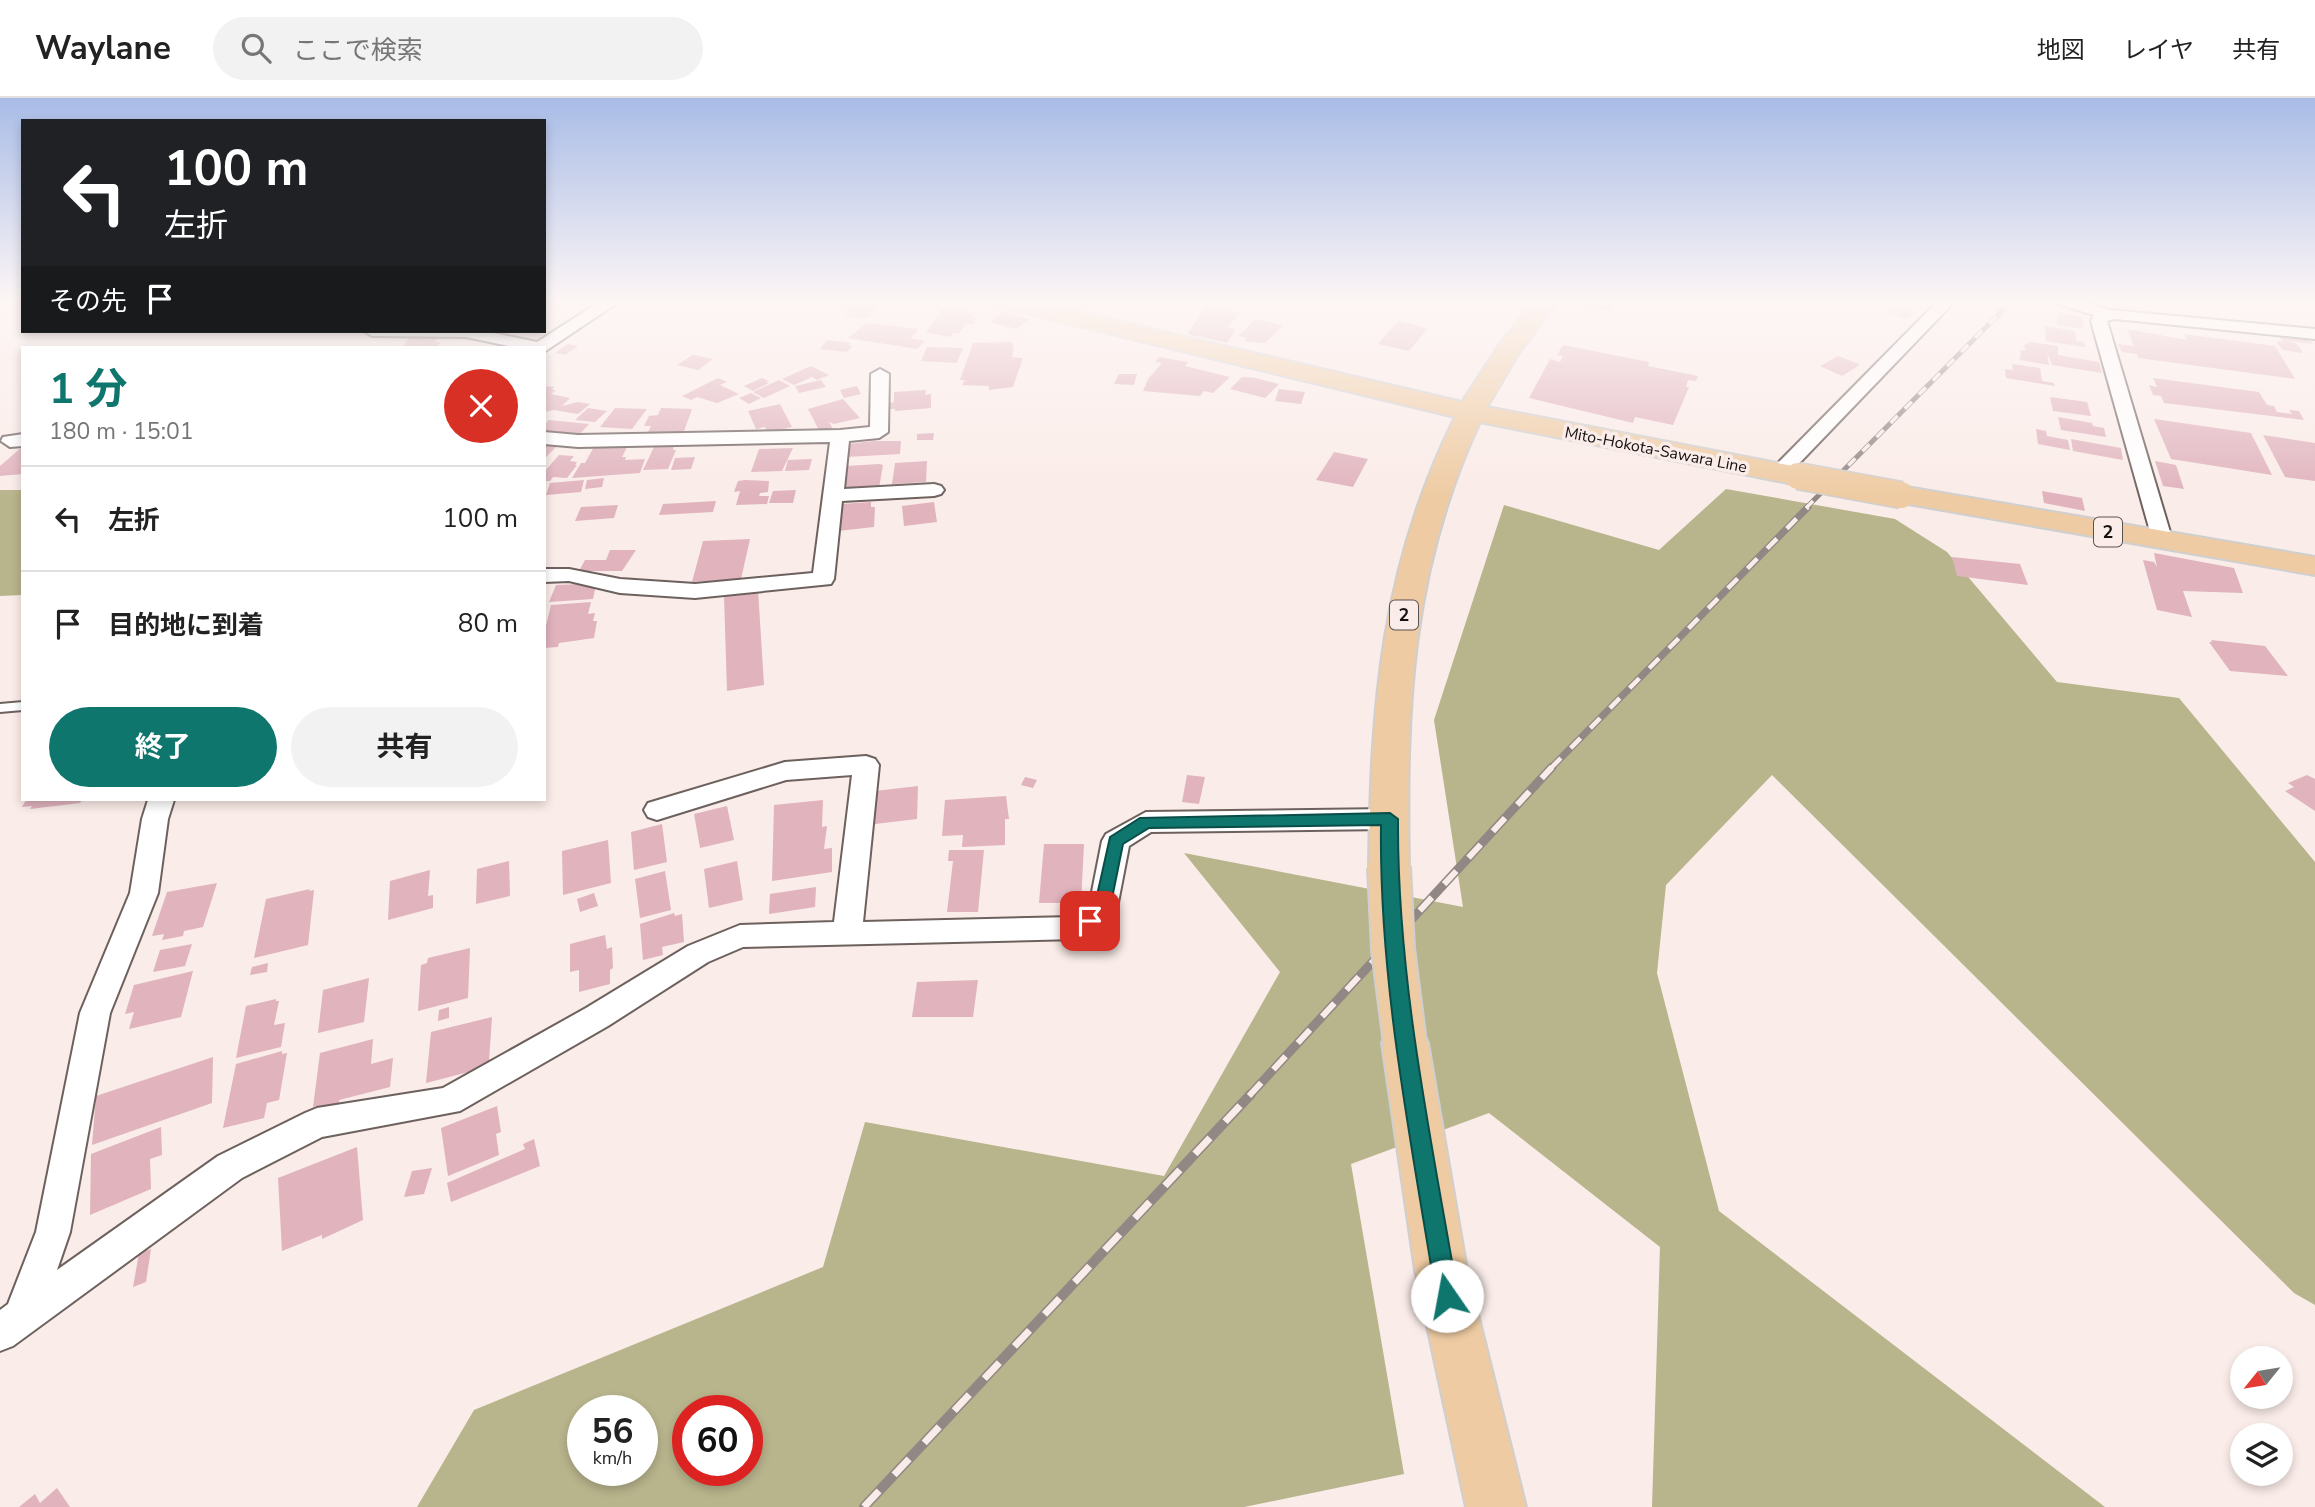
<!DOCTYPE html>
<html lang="ja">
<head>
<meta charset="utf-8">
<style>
  body { margin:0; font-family:"Nunito Sans","Noto Sans JP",sans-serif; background:#f2f2f2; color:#222; height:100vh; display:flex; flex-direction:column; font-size:26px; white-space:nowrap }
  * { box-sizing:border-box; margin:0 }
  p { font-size:23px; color:#767676 }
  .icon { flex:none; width:38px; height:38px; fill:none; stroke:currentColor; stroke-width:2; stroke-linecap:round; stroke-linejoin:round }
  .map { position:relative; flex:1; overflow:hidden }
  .sheet { position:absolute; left:21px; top:248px; width:525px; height:455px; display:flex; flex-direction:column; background:#fff; border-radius:0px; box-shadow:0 4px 10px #0003 }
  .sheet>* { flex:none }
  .hud { position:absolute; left:21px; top:21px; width:525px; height:214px; border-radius:0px; box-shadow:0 4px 10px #0003; background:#202124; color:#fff; overflow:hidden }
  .needle { width:46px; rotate:240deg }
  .buttons { position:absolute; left:2230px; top:1248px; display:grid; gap:14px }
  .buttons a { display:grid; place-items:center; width:63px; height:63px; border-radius:50%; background:#fff; box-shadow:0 4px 10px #0003; font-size:35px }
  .speed { position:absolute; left:567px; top:1297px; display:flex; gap:14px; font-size:35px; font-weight:700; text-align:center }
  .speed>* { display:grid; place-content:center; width:91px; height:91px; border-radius:50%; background:#fff; box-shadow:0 4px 10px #0003; line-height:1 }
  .speed small { font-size:18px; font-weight:400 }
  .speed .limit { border:10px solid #d22; background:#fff; color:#111 }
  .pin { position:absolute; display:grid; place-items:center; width:60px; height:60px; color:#fff; margin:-30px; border-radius:14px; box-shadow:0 4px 10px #0006 }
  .me { position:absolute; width:77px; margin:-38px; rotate:348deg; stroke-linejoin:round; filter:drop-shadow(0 0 5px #0008) }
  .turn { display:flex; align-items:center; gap:24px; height:147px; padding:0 28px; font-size:32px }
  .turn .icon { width:91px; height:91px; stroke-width:2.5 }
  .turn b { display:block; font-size:49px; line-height:60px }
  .then { display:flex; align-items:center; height:66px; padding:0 28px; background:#0003; gap:14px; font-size:26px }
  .round { display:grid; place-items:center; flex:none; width:74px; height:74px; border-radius:37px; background:#f2f2f2 }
  .summary { display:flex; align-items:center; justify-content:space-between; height:119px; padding:0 28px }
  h1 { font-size:42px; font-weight:700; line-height:52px; color:#0f766e }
  .action { display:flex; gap:14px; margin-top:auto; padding:14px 28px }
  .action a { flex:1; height:80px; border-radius:42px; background:#0f766e; color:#fff; font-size:28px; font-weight:700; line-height:80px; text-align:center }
  .action a+a { background:#f2f2f2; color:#222 }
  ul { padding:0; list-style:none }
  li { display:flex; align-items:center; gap:21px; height:105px; padding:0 28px; border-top:2px solid #e0e0e0 }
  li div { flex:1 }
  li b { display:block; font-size:26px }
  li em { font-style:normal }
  header { display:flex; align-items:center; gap:42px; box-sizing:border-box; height:98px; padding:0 35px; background:#fff; border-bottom:2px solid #e0e0e0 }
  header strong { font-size:33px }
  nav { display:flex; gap:38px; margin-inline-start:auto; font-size:24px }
  .search { width:490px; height:63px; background:#f2f2f2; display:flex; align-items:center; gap:18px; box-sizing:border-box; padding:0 24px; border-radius:38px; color:#767676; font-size:26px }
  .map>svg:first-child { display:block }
  .forest { fill:#b8b48c; fill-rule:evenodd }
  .building { fill:#e0b3bd }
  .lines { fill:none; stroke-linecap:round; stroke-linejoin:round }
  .service-casing { stroke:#6d615e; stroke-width:4 }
  .minor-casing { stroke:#6d615e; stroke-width:4 }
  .primary-casing { stroke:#d0cfcf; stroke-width:4 }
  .service { fill:#fff; fill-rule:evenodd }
  .minor { fill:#fff; fill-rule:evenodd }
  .primary { fill:#eecba2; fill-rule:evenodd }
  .rail-far3-casing { stroke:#918785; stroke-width:5 }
  .rail-far2-casing { stroke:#918785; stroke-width:7 }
  .rail-far1-casing { stroke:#918785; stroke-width:9 }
  .rail-casing { stroke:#918785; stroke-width:10 }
  .rail-far3 { stroke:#faece8; stroke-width:3.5; stroke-dasharray:10; stroke-linecap:butt }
  .rail-far2 { stroke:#faece8; stroke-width:4.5; stroke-dasharray:14; stroke-linecap:butt }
  .rail-far1 { stroke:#faece8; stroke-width:6; stroke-dasharray:18; stroke-linecap:butt }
  .rail { stroke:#faece8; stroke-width:7; stroke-dasharray:22; stroke-linecap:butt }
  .primary-bridge-far1-casing { stroke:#d0cfcf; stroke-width:29; stroke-linecap:butt }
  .primary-bridge-casing { stroke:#d0cfcf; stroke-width:46; stroke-linecap:butt }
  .primary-bridge-far1 { stroke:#eecba2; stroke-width:26 }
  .primary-bridge { stroke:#eecba2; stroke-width:42 }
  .route { fill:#0f766e; stroke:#0a4d48; stroke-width:2 }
  .labels { text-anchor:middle; stroke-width:7; stroke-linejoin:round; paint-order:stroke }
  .far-street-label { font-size:16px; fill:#161110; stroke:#faece8 }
  .shield { fill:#faece8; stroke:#5a5351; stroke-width:2 }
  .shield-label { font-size:18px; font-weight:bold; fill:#161110 }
</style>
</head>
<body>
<header>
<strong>Waylane</strong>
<div class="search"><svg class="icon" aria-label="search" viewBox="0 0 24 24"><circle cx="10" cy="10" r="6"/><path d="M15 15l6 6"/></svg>ここで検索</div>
<nav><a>地図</a><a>レイヤ</a><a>共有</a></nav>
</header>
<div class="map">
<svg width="2315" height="1409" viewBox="0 0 2315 1409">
  <rect width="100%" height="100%" fill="#faece8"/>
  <!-- forest -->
  <path class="forest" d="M1726,391L1895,421L1947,454L2057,584L2179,600L2315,764V1207L2294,1195L1772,677L1666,787L1657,875L1719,1113L2105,1409H1652L1660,1149L1489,1015L1351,1066L1404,1376L1244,1409H417L474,1312L823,1169L865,1024L1164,1078L1280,874L1184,755L1463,809L1434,622L1504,407L1659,452ZM583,1312H642V1372H583ZM688,1312H747V1372H688Z
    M0,392H23V497L0,498Z"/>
  <!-- building -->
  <path class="building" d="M856,203H883L869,220L844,218L851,210L836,208L839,205L853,207Z
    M1587,203H1614L1618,204L1608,214L1583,207Z
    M1900,208L1917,214L1905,221L1888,215Z
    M1206,209L1241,214L1227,229L1236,231L1227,245L1187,236Z
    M942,211L977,214L973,219L977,220L973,226H966L959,235H953L950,239L926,234Z
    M1003,214L1030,221L1016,231L990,224Z
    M2058,214L2083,219V231L2057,227Z
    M1256,221L1283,227L1265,245L1244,243L1247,240L1238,238Z
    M1398,223L1428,230L1409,253L1378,246Z
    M867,225L919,231L911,240L925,243L917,251L848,240Z
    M2045,228L2075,233L2076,243L2084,244L2085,249L2046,243Z
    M2127,231L2187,242L2184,236L2275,248L2295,281L2138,260L2137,256L2122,254L2118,246L2134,248Z
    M426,237H440L435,244H441L437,249L402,250L409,240Z
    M2279,238L2310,242L2313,246L2288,243L2297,246L2303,255L2282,252L2276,243L2283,244Z
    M827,242L851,245L848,248H852L847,254L820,251Z
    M1011,244L1014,248L1012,259L1023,260L1013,289L989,292V288L962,287L965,282H960L973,245Z
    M2030,244L2058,248V257L2099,264L2102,275L2052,267L2047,255L2049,267L2020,262L2021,252L2026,253L2024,247Z
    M568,246L578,248L565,257L555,255Z
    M1563,247L1649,264L1648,268L1698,278L1696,283L1688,282L1686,289H1689L1673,327L1635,319L1633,325L1529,300L1550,261L1560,264L1563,258L1557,257Z
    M927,249L963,250L957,265L921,263Z
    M693,257L713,261L698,272L677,267Z
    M1838,258L1859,266L1858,268L1842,278L1820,268Z
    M1159,259L1188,264L1185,268L1230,279L1213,295L1204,293L1200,298L1143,293L1148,281L1162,265L1155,264Z
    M2012,266L2040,270L2042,283L2054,285L2055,288L2006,280L2005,271L2013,272Z
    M811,268L829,277L817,282L812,279L794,287L782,281Z
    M1119,276H1137L1134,287L1114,286Z
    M1242,279L1256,280L1279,286L1265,300L1230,291Z
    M718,280L727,284L720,287L739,296L717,305L697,299L691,302L682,298Z
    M762,280L769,283L766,284L769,285L753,293L744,288Z
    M2153,280L2259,294L2267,307L2274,308L2277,314L2292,316L2289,312L2299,313L2304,322L2164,305L2161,298L2153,297L2149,287L2157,289Z
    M779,282L790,288L764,300L753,294Z
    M821,282L826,289L799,295L795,288Z
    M544,288L554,289L552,292H556L551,296L570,300L562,308L578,304L590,306L578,316L554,312L544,314Z
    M857,288L861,296L844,300L840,292Z
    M1279,291L1305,294L1301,306L1275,303Z
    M926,292L925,297L931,296V310L895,313V311H889V305L894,304V294Z
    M751,295L761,300L749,306L739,300Z
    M2050,299L2087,304L2091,318L2053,313Z
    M843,301L860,320L834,326L829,324L833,331L820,334L808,311Z
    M780,306L792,329L768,335L765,329L756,331L748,313Z
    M588,310L607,313L595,324L575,322Z
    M615,310L647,311L632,331L600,329Z
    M661,310L692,311L683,336L646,338L651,328H644L649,318L658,317Z
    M2058,319L2092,325L2093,328L2104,330L2106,339L2061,332Z
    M2154,321L2251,335L2272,377L2171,361Z
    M549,322L589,326L579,337L544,334V327Z
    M2036,331L2046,333L2047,338L2068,342L2070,352L2038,346Z
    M934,335L933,342H917V336Z
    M2263,337L2315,345V383L2285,379Z
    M2071,341L2121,350L2123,362L2073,353Z
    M874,343H901L900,356L846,359L848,346Z
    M544,345L557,348L544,361Z
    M595,347H628L622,359H626L625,362L645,361L640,375L572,380L581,365H585Z
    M655,347L674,348L673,352H676L668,371L643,372Z
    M23,348V376L0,378V368Z
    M793,350L782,373L751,374L759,351Z
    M1334,354L1368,361L1353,389L1316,382Z
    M559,357L574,358L570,363L577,364L575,367H577L567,380L553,379L550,383H544V374Z
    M695,359L691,371L671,372L675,360Z
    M812,361L809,372L785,373L788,362Z
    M927,363L926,384L892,386L895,365Z
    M2155,363L2176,367L2184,391L2163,388Z
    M879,366L883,367L879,390L842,393L846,368Z
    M604,380L602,389L585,391L587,382Z
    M584,382L581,394L546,397L550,385Z
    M745,382L769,383L768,394L760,395L759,398H769L767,406L736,407L740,393L734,394L738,383Z
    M796,392L793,405H769L773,393Z
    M2042,393L2082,400L2085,413L2044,405Z
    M716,403L713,414L659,417L663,406Z
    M871,404V409H875L874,429L838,433L841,406Z
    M934,404L937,424L904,428L902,408Z
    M618,407L614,420L575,423L581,409Z
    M750,441L741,481L692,484L703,443Z
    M610,452H636L622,473H579L585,462H606Z
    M2154,455L2234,470L2243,495L2183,493L2192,519L2157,512L2143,462L2154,464L2157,469Z
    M1952,459L2020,466L2028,487L1957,478Z
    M581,486L596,487L593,501L549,504L556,487Z
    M758,492L764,587L727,593L724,498Z
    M591,504L588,516L595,515L593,523H597L594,540L559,545L558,549L544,550V536L551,507Z
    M2211,542L2265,548L2288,578L2230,573L2209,544H2212Z
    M1187,677L1205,679L1199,706L1182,704Z
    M2307,677L2315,681V713L2285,693L2294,689L2288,685Z
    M1025,679L1037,682L1033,690L1021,687Z
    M918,688L917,721L875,726V693Z
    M1006,698L1009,721H1005V747L962,749L963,737L942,738L945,702Z
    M26,702H82L80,705L30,711L32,708L22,709Z
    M823,702L822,729L827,728L824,751L832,750V774L772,783L774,707Z
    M727,708L734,742L700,750L694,716Z
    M662,726L667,764L634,772L631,734Z
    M608,742L611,785L563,797L562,753Z
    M1044,746H1084L1081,805H1039Z
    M949,752H984L978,814H947L953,763H948Z
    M509,763L510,798L476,806L477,771Z
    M737,763L743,802L709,810L704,771Z
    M430,772L428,798L433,797V810L388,822L390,783Z
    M665,773L671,812L640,820L635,781Z
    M217,785L203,829L184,833L183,838L162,842L164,836L152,838L167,794Z
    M816,789L815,809L769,816L770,796Z
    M310,791L309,793L314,792L308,847L254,860L266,801Z
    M594,795L598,808L580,814L577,801Z
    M674,815L675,818L682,816L684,844L662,849L663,857L643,862L640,826Z
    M605,837L607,851L612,849L613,870L610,872V886L579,894V872L570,874V846Z
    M192,846L185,868L153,874L160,852Z
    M470,850L468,900L418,913L421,867L427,865L428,860Z
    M268,865L267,874L250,877L252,869Z
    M193,873L181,919L129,931L134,914L125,916L134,887Z
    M369,880L364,924L318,935L323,892Z
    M978,882L973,919H912L917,884Z
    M276,901V903H279L274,927L285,925L281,949L236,960L246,908Z
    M449,909V920L438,923L439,912Z
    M492,919L489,963L484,965V970L426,985L431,934Z
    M373,941L371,966L393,960L390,989L339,1002L341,1017L317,1025V1008L313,1009L320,955Z
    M282,953V956L287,955L279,1002L267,1005L264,1020L223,1030L236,966Z
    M213,959L212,1005L92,1047L96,998Z
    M497,1008L501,1034L496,1036L499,1057L448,1078L441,1030Z
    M161,1029L162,1057L150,1061L151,1091L90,1117L91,1056Z
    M534,1041L540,1068L451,1104L447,1085L525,1051L523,1046Z
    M357,1049L363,1122L322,1141V1137L282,1153L278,1080Z
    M432,1070L424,1096L404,1099L412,1073Z
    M151,1151L146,1184L133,1189L139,1155Z
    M57,1390L70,1409H19L35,1396L40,1405Z"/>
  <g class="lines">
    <!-- service casing -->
    <g class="service-casing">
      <path id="service" d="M23,604V612L0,614V606Z"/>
    </g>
    <!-- minor casing -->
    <g class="minor-casing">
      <path id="minor" d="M601,203H620L544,254V250H518L466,239L372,238L364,233H484L537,244Z
        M1938,203H1955L1786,379H1772L1769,375L1772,371Z
        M2056,203H2080L2110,212L2315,231V241L2115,221L2107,223L2173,444L2170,448H2156L2153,444L2091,223L2094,217L2058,206Z
        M880,271L889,276L888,334L879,340L849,343L844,391L934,386L941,388L944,392L941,396L934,398L842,403L834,481L831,486L695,500L620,495L569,483L544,484V471H569L620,481L695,486L813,475L830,344L578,349L544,346V334L578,337L840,332L870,329L871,276Z
        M23,336V348L10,349L1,343L3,339Z
        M866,658L875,661L879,667L863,824L1073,819L1089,809L1102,743L1106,736L1146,714L1389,711L1398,714L1402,721L1398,728L1389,731L1151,734L1129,748L1116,815L1112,823L1078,841L743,849L708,864L608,928L460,1013L322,1039L242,1080L13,1248L0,1253V1212L8,1206L36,1134L80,915L130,795L142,721L148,702H174L168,721L158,795L110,915L70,1134L57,1172L218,1058L305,1015L317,1010L443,990L586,910L688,848L740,827L834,824L852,677L786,682L657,722L648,719L644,712L648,705L785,664Z"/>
    </g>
    <!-- primary casing -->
    <g class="primary-casing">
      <path id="primary" d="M991,203H1033L1462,304L1499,247L1534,203H1558L1519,255L1487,309L1798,369L1808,372L1812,378L1808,384L1798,387L1480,324C1411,472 1406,609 1409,769L1403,780L1389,784L1375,780L1369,769C1371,605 1381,469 1455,319L995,208Z
        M1901,388L2315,459V477L1891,403L1886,397L1891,391Z
        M1405,926L1421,931L1428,945L1467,1172L1526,1409H1466L1415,1172L1382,945L1389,931Z"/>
    </g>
    <!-- service -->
    <use href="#service" class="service"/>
    <!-- minor -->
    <use href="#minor" class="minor"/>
    <!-- primary -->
    <use href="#primary" class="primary"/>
    <!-- rail-far3 casing -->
    <g class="rail-far3-casing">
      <path id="rail-far3" d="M1806,410L2012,203"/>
    </g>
    <!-- rail-far2 casing -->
    <g class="rail-far2-casing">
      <path id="rail-far2" d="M1551,670L1808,409"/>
    </g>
    <!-- rail-far1 casing -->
    <g class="rail-far1-casing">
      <path id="rail-far1" d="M1249,998L1552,669"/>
    </g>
    <!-- rail casing -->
    <g class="rail-casing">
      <path id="rail" d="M864,1409L1251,996"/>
    </g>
    <!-- rail-far3 -->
    <use href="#rail-far3" class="rail-far3"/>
    <!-- rail-far2 -->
    <use href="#rail-far2" class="rail-far2"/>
    <!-- rail-far1 -->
    <use href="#rail-far1" class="rail-far1"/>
    <!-- rail -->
    <use href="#rail" class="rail"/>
    <!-- primary-bridge-far1 casing -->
    <g class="primary-bridge-far1-casing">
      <path id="primary-bridge-far1" d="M1798,378L1901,397"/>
    </g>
    <!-- primary-bridge casing -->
    <g class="primary-bridge-casing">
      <path id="primary-bridge" d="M1389,769L1393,851L1405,945"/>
    </g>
    <!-- primary-bridge-far1 -->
    <use href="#primary-bridge-far1" class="primary-bridge-far1"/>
    <!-- primary-bridge -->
    <use href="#primary-bridge" class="primary-bridge"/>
  </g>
  <!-- sky -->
  <linearGradient id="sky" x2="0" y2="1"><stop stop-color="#a9bce7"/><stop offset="0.51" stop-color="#fdf6f5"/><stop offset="1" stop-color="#fdf6f5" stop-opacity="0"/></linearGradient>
  <rect width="2315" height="400" fill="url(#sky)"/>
  <!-- route -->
  <path class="route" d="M1390,715L1398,721C1397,882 1431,1040 1458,1198L1455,1206L1447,1209L1440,1206L1436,1198C1411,1042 1379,886 1381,727L1149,730L1123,746L1108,820L1090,829L1084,827L1082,823L1094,811L1110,739L1140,720Z"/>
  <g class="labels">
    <!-- far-street labels -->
    <g class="far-street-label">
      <text transform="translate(1656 351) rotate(11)" y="6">Mito-Hokota-Sawara Line</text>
    </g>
    <!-- shield labels -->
    <g class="shield">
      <rect x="2094" y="419.5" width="28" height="29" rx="5"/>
      <rect x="1390" y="502.5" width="28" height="29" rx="5"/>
    </g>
    <g class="shield-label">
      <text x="2108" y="440">2</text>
      <text x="1404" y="523">2</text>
    </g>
  </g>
</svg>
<div class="buttons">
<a><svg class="needle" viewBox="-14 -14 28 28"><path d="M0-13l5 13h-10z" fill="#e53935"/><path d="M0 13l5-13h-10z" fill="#767676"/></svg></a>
<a><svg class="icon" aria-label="layers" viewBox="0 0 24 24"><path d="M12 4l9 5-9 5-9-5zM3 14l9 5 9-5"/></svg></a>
</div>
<div class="speed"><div>56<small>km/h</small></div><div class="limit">60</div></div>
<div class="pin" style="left:1090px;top:823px;background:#d93025"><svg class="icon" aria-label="arrive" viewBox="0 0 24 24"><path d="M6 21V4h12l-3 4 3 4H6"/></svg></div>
<svg class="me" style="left:1447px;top:1198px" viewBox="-20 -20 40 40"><circle r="19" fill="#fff"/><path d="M0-13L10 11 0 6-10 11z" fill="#0f766e"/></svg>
<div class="hud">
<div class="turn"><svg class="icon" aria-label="left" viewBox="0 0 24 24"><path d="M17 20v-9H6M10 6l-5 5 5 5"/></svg><div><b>100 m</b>左折</div></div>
<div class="then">その先<svg class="icon" aria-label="arrive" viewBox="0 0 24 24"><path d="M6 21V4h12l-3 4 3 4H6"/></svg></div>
</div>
<section class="sheet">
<div class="summary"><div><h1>1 分</h1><p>180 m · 15:01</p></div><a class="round" style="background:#d93025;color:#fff"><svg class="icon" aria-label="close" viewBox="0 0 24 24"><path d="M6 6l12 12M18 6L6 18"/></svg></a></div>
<ul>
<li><svg class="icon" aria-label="left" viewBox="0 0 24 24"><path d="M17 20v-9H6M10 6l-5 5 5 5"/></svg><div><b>左折</b></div><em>100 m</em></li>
<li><svg class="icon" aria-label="arrive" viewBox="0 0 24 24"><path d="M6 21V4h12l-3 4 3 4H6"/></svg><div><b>目的地に到着</b></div><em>80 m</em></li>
</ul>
<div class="action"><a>終了</a><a>共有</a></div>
</section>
</div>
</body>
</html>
